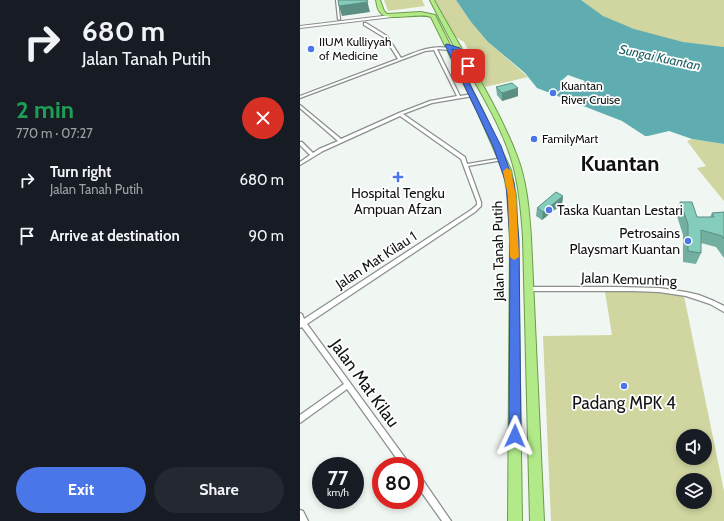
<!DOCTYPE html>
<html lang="en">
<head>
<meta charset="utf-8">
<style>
  body { margin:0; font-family:Cabin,sans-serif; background:#242831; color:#f1f3f6; height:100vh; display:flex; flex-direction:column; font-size:15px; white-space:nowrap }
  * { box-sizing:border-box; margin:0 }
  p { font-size:13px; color:#9ea1a6 }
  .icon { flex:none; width:22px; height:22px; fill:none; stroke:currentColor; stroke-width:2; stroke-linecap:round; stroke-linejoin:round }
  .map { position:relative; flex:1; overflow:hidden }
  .side { display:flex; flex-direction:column; background:#171b24; width:300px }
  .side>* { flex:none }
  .hud { background:#171b24; color:#f1f3f6; overflow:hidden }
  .tools { position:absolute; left:376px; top:429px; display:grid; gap:8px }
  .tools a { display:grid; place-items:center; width:36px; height:36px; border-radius:50%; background:#171b24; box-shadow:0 2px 6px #0003; font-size:20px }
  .speed { position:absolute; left:12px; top:457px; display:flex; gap:8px; font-size:20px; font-weight:700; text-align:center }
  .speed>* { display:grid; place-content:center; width:52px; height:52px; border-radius:50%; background:#171b24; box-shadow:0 2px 6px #0003; line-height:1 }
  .speed small { font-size:10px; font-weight:400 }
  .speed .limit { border:6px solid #d22; background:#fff; color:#111 }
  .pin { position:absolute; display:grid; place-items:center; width:34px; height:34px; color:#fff; margin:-17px; border-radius:8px; box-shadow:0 2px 6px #0006 }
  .me { position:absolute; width:44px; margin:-22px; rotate:1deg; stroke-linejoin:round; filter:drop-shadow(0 0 3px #0008) }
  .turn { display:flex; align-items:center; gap:14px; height:84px; padding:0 16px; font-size:18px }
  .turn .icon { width:52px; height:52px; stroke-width:2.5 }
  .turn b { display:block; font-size:28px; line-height:34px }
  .round { display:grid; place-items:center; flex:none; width:42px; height:42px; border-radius:21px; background:#242831 }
  .summary { display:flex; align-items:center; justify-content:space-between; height:68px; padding:0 16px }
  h1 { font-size:24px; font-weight:700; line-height:30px; color:#1e9e55 }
  .button { display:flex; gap:8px; margin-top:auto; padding:8px 16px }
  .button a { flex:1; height:46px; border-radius:24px; background:#4a76e8; color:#fff; font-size:16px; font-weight:700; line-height:46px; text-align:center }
  .button a+a { background:#242831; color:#f1f3f6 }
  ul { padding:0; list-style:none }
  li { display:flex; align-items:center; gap:12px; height:56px; padding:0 16px }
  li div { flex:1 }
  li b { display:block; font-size:15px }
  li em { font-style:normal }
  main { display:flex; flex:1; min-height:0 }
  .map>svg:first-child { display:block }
  .green { fill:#d1d5a0; fill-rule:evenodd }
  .water { fill:#5fadb0 }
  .pier { fill:#f0f6f2 }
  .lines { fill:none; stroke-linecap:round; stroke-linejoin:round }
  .minor-casing { stroke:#8b908d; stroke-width:2.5 }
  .tertiary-casing { stroke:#8b908d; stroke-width:2 }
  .trunk-casing { stroke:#6d9b4c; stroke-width:2 }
  .minor { fill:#fff; fill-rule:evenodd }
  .tertiary { fill:#fff; fill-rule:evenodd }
  .trunk { fill:#b2ea8a; fill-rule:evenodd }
  .wall { fill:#72afa1 }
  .shaded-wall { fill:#5c8f83 }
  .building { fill:#84ccbb; stroke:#5c8f83 }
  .route { fill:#4a76e8; stroke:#304d97 }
  .slow { fill:#f59e0b }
  .poi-dot { fill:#4a76e8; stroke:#fff; stroke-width:1.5 }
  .labels { text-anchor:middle; stroke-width:3.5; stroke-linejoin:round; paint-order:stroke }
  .far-poi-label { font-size:12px; fill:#111312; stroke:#fff; text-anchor:start }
  .far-water-label { font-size:13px; font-style:italic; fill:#1f6063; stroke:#fff }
  .poi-label { font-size:14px; fill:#111312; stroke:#fff }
  .street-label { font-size:14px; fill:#111312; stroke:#fff }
  .near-street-label { font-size:17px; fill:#111312; stroke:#fff }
  .near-poi-label { font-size:17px; fill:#111312; stroke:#fff }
  .town-label { font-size:22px; font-weight:bold; fill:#111312; stroke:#fff }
</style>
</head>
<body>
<main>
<section class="side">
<div class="hud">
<div class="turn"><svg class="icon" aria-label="right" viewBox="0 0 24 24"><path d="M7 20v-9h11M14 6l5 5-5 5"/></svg><div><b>680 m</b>Jalan Tanah Putih</div></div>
</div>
<div class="summary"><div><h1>2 min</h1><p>770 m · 07:27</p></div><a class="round" style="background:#d93025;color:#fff"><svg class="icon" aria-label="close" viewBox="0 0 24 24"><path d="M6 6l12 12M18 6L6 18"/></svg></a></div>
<ul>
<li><svg class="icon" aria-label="right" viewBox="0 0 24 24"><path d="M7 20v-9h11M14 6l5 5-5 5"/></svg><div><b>Turn right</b><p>Jalan Tanah Putih</p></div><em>680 m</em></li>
<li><svg class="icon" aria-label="arrive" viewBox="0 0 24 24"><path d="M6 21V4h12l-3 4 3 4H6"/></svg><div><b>Arrive at destination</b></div><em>90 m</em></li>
</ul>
<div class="button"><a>Exit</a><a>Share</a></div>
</section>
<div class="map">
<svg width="424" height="521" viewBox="0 0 424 521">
  <rect width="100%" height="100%" fill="#f0f6f2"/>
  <!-- green -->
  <path class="green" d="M84,0H122L125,6L88,11Z
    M134,0H156L171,22L188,42L228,77L185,87L171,62L174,61L164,42L154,36Z
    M281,0H424V47C379,44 315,32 281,0Z
    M392,139L424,144V201L397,168L406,166L387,141Z
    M305,292H359L384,296L424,491V521H251L243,336L312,335ZM383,436H405V458H383ZM383,480H405V502H383Z"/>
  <!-- water -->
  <path class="water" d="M156,0H281L303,16L334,29L383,42L424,47V144L392,139L369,131L348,136H345L322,121L237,88L225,73L188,42L171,22Z"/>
  <!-- pier -->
  <path class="pier" d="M268,75L285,81L279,87L270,84L255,96H253L267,84L261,81Z"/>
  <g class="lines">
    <!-- minor casing -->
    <g class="minor-casing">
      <path id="minor" d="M36,0H38L40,19L39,20L38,19Z
        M64,23H66L87,36L101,58C118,51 131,45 150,48V50H149L137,49L160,96L172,94L174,95L173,96L132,103L103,114L165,157L167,164L203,158L205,159L203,160L168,166L181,202V206L175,212L7,324L111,466H102L47,389L0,423V415L44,384L2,327L0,328V313L2,314L4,319L171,210L177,205V202L161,159L100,116L23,151L0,165V162L10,155L0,145V142H2L13,153L19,149L38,141L0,108V105L41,139L99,113L130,101L157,96L134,50L125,51L0,98V96L98,59L85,38L64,25Z
        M227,287H318L359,288L386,292L399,295L414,301L424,306V312L410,304L386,296L359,292L332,291H227L226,289Z
        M115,472L118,473L151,521H142L115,483Z
        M0,510L3,511L8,521H0Z"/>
    </g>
    <!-- tertiary casing -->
    <g class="tertiary-casing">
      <path id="tertiary" d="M91,15H92V17L0,28V26Z"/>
    </g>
    <!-- trunk casing -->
    <g class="trunk-casing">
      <path id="trunk" d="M76,0H80L84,11L87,14L121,12L135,15L184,113L211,170L216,196L218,241L222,521H208L210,241L208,196L203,170L178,113L131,17C118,12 87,23 80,12C77,9 77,4 76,0Z
        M130,0H134C162,52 196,101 217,156C227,182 229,210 231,237L244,521H230L223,237C221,210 219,184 211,158C201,127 184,98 168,70C154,47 142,24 130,0Z"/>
    </g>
    <!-- minor -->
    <use href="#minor" class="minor"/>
    <!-- tertiary -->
    <use href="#tertiary" class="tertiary"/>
    <!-- trunk -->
    <use href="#trunk" class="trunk"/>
  </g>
  <!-- wall -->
  <path class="wall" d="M196,87L218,88V96L202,101L197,95Z
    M263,196L262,204L242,220L236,216L237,208Z
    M380,202L397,217H410L412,213L424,212V258L416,247L401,243V253L396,264L383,262V235L376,213Z"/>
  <!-- shaded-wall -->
  <path class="shaded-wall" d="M67,0L70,12L42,16L39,6Z
    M218,88V96L202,101V93Z
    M263,196L262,204L242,220L243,212Z"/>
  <!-- building -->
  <path class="building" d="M38,0H67L68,2L39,6Z
    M212,83L218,88L202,93L196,87Z
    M256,192L263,196L243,212L237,208Z
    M380,202H392L397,217H414L412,213L424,212V239L422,236L401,230V253L388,251V224Z"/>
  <!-- route -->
  <path class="route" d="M147,44L160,48L171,66L166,67L156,50L152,49L201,146L214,183L219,241L221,436L220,440L215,442L211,440L209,436L210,241L206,183L193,146L145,45Z"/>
  <!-- slow -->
  <path class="slow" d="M207,168L211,171L216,196L219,257L214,260L210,257L208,196L203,171Z"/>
  <!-- markers -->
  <g class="poi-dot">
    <circle cx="11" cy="49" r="4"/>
    <circle cx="253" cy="93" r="4"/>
    <circle cx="234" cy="139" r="4"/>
    <path d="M96 171h4v4h4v4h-4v4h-4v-4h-4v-4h4z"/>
    <circle cx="249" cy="210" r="4"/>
    <circle cx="388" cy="241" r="4"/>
    <circle cx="324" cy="386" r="4"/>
  </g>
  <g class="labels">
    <!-- far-poi labels -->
    <g class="far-poi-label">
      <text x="19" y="46">IIUM Kulliyyah<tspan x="19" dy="14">of Medicine</tspan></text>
      <text x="261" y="90">Kuantan<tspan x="261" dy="14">River Cruise</tspan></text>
      <text x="242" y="143">FamilyMart</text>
    </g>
    <!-- far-water labels -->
    <g class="far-water-label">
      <text transform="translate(360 57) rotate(12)" y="5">Sungai Kuantan</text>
    </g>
    <!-- poi labels -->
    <g class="poi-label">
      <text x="98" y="198">Hospital Tengku<tspan x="98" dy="16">Ampuan Afzan</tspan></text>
      <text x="257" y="215" text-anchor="start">Taska Kuantan Lestari</text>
      <text x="380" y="238" text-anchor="end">Petrosains<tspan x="380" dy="16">Playsmart Kuantan</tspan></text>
    </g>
    <!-- street labels -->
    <g class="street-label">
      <text transform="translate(198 251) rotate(-91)" y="5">Jalan Tanah Putih</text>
      <text transform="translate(76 260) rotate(-33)" y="5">Jalan Mat Kilau 1</text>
      <text transform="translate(329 279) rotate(2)" y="5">Jalan Kemunting</text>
    </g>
    <!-- near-street labels -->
    <g class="near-street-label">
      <text transform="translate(65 383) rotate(54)" y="6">Jalan Mat Kilau</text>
    </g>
    <!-- near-poi labels -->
    <g class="near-poi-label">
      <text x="324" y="409">Padang MPK 4</text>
    </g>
    <!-- town labels -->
    <g class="town-label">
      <text x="320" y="171">Kuantan</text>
    </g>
  </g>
</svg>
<div class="tools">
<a><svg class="icon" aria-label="sound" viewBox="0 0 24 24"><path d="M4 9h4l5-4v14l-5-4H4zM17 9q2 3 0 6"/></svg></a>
<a><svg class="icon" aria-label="layers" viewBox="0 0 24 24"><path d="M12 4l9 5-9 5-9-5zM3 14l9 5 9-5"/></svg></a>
</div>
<div class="speed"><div>77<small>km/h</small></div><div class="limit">80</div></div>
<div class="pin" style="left:168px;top:66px;background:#d93025"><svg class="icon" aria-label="arrive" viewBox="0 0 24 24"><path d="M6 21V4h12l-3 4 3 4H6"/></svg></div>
<svg class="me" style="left:215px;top:436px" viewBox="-20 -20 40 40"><path d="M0-17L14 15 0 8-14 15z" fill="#4a76e8" stroke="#fff" stroke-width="4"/></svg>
</div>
</main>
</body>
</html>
